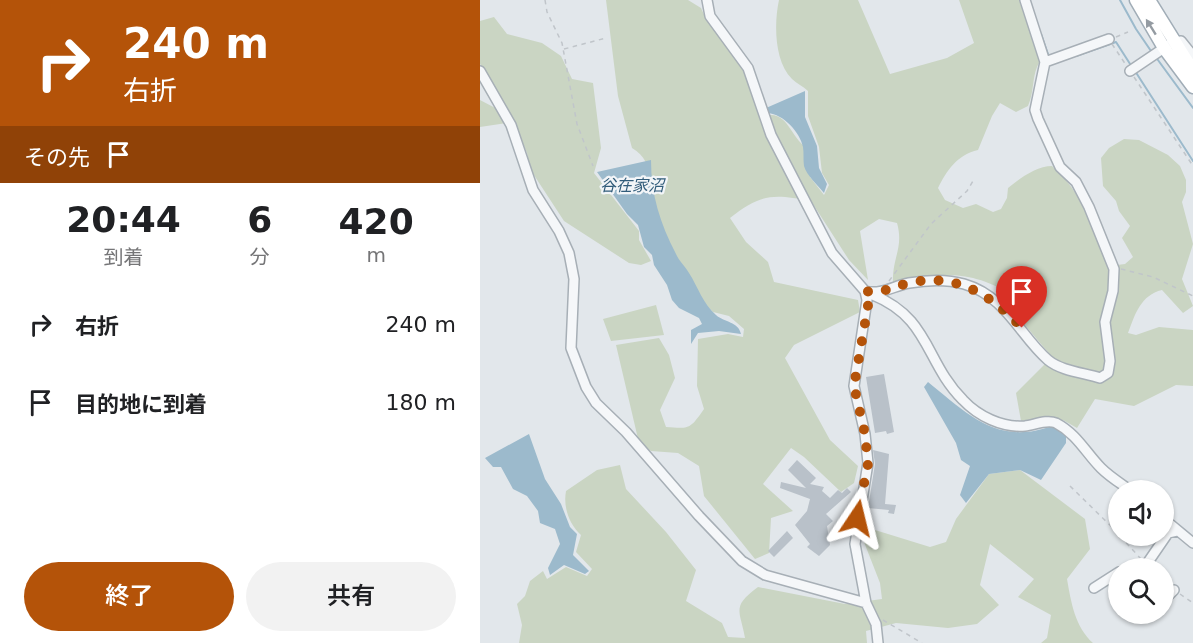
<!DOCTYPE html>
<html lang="ja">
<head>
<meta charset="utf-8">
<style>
  body { margin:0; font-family:"DejaVu Sans","Noto Sans JP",sans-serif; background:#f2f2f2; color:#202124; height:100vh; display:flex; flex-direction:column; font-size:22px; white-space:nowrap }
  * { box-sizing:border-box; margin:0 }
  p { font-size:20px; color:#757577 }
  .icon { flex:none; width:33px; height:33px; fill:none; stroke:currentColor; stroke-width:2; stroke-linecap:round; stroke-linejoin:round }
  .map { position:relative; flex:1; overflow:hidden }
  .details { display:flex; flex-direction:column; background:#fff; width:480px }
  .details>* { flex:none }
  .top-card { background:#b45309; color:#fff; overflow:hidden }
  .tools { position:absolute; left:628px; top:480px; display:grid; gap:12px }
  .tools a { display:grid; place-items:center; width:66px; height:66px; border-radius:50%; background:#fff; box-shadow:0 2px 4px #0004; font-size:30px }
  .pin { position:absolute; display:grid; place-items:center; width:51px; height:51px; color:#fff; margin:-62px -26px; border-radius:50% 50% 50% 0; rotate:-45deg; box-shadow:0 0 6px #0007 }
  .pin .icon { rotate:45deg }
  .me { position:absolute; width:66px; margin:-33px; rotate:10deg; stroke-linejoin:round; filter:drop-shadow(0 0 4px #0008) }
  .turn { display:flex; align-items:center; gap:21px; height:126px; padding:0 24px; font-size:27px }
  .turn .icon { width:78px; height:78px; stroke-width:2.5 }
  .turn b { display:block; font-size:42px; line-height:51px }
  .then { display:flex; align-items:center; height:57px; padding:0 24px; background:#0003; gap:12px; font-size:22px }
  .eta { display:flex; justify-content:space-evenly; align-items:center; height:102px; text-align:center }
  .eta b { font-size:36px; font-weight:600; line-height:42px }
  .primary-button { display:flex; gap:12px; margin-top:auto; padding:12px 24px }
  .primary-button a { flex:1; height:69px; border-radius:36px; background:#b45309; color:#fff; font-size:24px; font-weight:600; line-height:69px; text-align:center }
  .primary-button a+a { background:#f2f2f2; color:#202124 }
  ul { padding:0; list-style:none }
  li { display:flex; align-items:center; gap:18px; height:78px; padding:0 24px }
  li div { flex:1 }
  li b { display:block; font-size:22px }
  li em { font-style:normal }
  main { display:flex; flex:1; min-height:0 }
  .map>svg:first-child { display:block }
  .green { fill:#cad5c3 }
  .water { fill:#9cbacc }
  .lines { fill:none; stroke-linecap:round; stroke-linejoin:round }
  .stream { stroke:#9cbacc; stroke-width:2 }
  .building { fill:#b9c1c9 }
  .minor-casing { stroke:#a7afb6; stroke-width:12 }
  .major-casing { stroke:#a1adb7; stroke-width:15 }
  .path { stroke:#c0c5ca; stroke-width:1.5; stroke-dasharray:4.5 4.5; stroke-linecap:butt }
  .minor { stroke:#f5f7f9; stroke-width:9 }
  .major { stroke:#fff; stroke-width:12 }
  .oneway { fill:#949ba2 }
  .route { stroke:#b45309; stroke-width:10; stroke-dasharray:0 18 }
  .labels { text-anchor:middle; stroke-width:4.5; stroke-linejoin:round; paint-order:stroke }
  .water-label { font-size:16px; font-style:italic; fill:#315c7a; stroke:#f2f5f8 }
</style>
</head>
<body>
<main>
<section class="details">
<div class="top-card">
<div class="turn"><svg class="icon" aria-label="right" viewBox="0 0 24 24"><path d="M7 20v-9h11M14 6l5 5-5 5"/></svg><div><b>240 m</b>右折</div></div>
<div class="then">その先<svg class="icon" aria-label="arrive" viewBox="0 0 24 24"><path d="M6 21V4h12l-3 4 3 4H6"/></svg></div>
</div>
<div class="eta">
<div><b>20:44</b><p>到着</p></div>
<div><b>6</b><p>分</p></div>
<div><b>420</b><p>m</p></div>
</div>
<ul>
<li><svg class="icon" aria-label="right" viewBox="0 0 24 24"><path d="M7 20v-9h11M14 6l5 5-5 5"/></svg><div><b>右折</b></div><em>240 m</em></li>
<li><svg class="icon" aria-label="arrive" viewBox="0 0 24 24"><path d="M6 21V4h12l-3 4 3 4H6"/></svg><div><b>目的地に到着</b></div><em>180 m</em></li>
</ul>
<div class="primary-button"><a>終了</a><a>共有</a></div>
</section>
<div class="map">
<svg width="713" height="643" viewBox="0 0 713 643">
  <rect width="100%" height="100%" fill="#e2e7eb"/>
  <!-- green -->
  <path class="green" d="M126,0H208L221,8L227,21L260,61L285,104V110L289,115C309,113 312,141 329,149L330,177L344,195L349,185L342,173L339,147L328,116V91C323,86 317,84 312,79C294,61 294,23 299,0H378L410,74L467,58L494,43L479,0H539L560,61C551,76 555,90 548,106L536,112L520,103L512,116L498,150C477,155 467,170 458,188L465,200L483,208L496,204L513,212L521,209L527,198L528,188C540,178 557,166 572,166C606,197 611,226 629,266L645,264L653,257L642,238L650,226L639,211L636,201L623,186L621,158L629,148L644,139L659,140L688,155L700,166L706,180V192L702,202L713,244L702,279L713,306L703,313L682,290C661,295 655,314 648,333L656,335L679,327L713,330V386L696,385L654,406L615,399L597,428L583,420L541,421L536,393L572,357L539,318L550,304C493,271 476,270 413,283C412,257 424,248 417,223L399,219L380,231L388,280L369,260L331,201C294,194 281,193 250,218L266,242L288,262L294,282L378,300L380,312L314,345L305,358L350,440L378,466L374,483L361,492L324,457L311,448L283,484L313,511L291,518L289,553L275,559L224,496L219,466L198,453L171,451L159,443L136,345L179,338L189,355L195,378L180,410L186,427C210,429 210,429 224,409L217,386L218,339L248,334L263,337L264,329L249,316L233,312L222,302C211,283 176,234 173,216C167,191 178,163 152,148L138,96Z
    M14,17L27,34L62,43L81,56L92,79L113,83L121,148L114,173L159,231V240L171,261L161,265L149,263L84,221L50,169L47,153L34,122L0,127V100L21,111L10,81L0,64V21Z
    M176,305L184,335L131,341L123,319Z
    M140,465L146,489L186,532L216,570L206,601L242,623L248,637L265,638C260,610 251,607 278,587L365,604L402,599L400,583L384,542L395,530L450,547L466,542L476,519L509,474L540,470L605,519L610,549L587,579C591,602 595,627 613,643H561L567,638L571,615L538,597L554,579L510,544L500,585L519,605L497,624L468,628L416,623L386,631L387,643H39L42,625L37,604L45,596L50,581L63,571L67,579L86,567L107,576L112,569L96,552L101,535C89,524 83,507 86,491L117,470Z"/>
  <!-- water -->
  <path class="water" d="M325,91V117L337,146L339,168L347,184L344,193C337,184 327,176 324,166C323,160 324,153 323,147C320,132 303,114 288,113L286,108Z
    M171,160C171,195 180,223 196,254C199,261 205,266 209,273C218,287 223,304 236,315C245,323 258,321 261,334L239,331L218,333L211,344V330L222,324L219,318L199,308L192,300L187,285L174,265L172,255L164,247L158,225L147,214L117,172Z
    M448,382C488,414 517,446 572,426L586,435V443L561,480L540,470L509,474L486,503L480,495L490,466L481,460L476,443L444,387Z
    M49,434L65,479L81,504L90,527L97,534L93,555L109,571L105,574L84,565L70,575L68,568L80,544L75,529L60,523L58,511L47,496L33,489L21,467H13L5,458Z"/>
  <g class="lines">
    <!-- stream -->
    <path class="stream" d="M640,0L656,29L671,51
      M561,34L569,57
      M596,56L636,42L652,67
      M675,56L713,108
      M655,71L713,161"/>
  </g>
  <!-- building -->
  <path class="building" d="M404,374L414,432L407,434L406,431L395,433L386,377Z
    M393,450L409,454L405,504L416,505L414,514L408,513L409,510L388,508L395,464Z
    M317,460L336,478L330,484L344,487L342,491L350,498L358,490L362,493L367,488L371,492L346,514L353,521L347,526L350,545L339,556L327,547L330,544L315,525L327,511L330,499L300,488L301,482L326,488L308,470Z
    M307,531L313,538L294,557L288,551Z"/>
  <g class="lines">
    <!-- minor casing -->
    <g class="minor-casing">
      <path id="minor" d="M227,0L230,16L268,68L291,135L352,253L385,291L387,300L374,386L385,434L388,463L375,544L386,603L396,624L398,643
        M565,62L629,39
        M0,71L31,125L53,190L79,231L89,253L94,279L91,348L106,387L116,403L146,432L219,516L262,561L285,575L386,603
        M650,71L693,42L701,41L713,56
        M385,291C402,295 413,286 429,283C446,280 467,279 484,284C526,296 540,336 568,360C581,371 605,373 620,378L628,373L630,361L625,322L633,291L634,269L609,207L596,182L580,167L558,119L555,110L565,62L545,0
        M393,295C450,318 445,362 483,400C498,416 522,428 545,426C554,425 567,419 576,423C597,434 606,453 621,468C630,477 640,483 650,490
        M684,519L713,543
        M664,568L688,533L697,531
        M614,588L639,572
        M684,600L694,590"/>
    </g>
    <!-- major casing -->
    <g class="major-casing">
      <path id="major" d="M656,0L684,48L713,87
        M669,0L713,71"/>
    </g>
    <!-- path -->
    <path class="path" d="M65,0L67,12L82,43L97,124L113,166
      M636,37L648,32
      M632,44L646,65
      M84,49L126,38
      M654,77L713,166
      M641,269L673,277L713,296
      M409,281L451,224L487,191L493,181
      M590,486L639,534
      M640,536L661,559
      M700,594L713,603
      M403,620L442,643"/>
    <!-- minor -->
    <use href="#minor" class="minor"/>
    <!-- major -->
    <use href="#major" class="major"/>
  </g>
  <!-- one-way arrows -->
  <defs><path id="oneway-solid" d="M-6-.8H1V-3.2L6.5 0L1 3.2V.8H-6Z" transform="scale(1.5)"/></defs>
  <use class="oneway" href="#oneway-solid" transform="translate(671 27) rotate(-122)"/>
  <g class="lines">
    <!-- route -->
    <path class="route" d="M377,518L388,464L385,434L374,386L388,306L385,291C400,294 411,288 425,284C474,271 510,294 542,328"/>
  </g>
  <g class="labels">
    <!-- water labels -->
    <g class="water-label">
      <text x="152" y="191">谷在家沼</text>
    </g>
  </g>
</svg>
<div class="tools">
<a><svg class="icon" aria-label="sound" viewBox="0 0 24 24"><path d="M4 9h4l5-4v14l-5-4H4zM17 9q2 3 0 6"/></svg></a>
<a><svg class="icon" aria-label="search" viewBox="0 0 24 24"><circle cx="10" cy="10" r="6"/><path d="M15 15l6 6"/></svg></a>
</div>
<div class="pin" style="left:542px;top:328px;background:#d93025"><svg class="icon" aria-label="arrive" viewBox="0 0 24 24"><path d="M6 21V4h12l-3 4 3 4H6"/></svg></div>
<svg class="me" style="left:377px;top:518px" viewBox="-20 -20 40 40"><path d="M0-17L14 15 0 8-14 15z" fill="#b45309" stroke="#fff" stroke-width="4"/></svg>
</div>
</main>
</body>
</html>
